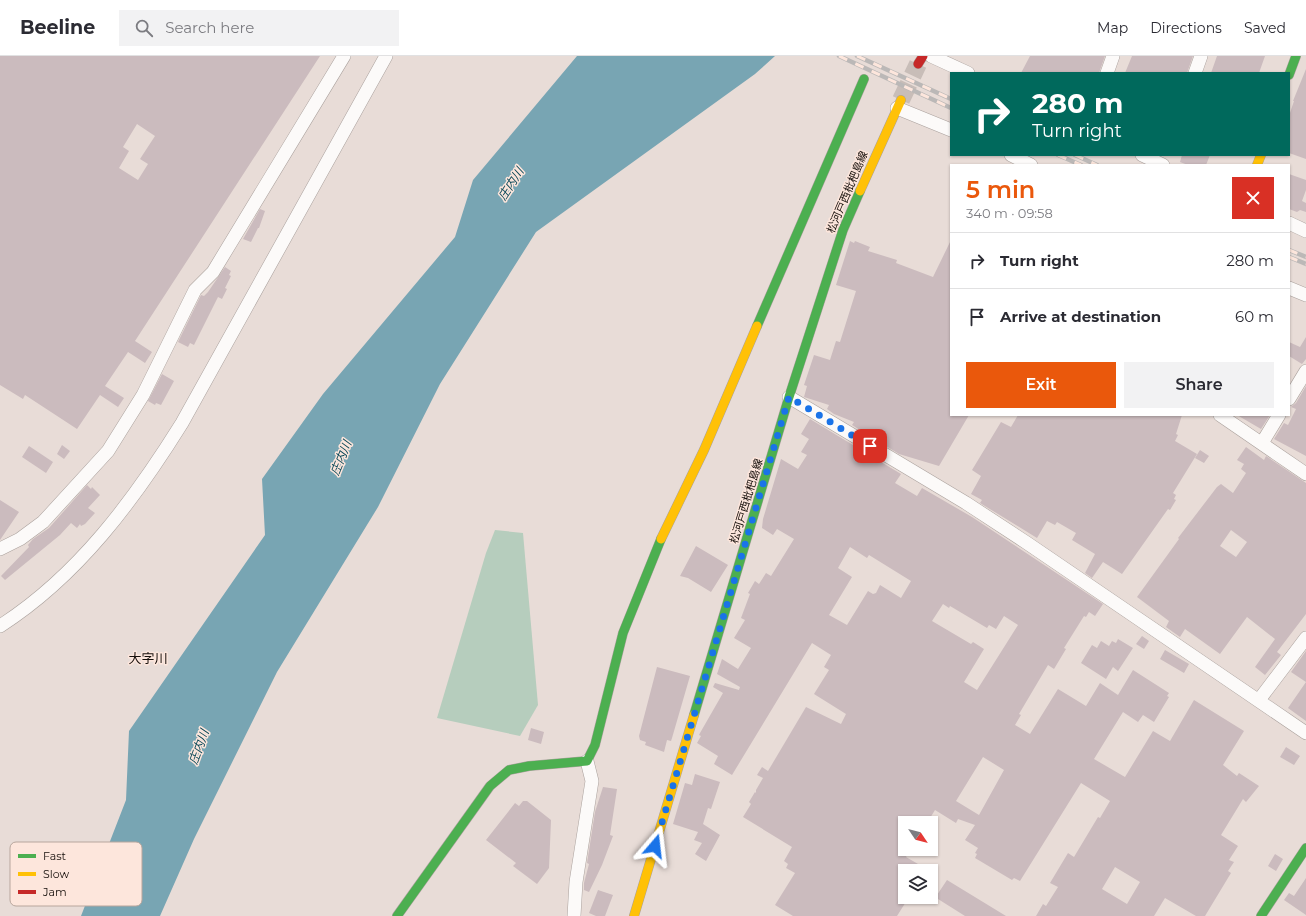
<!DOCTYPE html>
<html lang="en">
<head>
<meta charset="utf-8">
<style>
  body { margin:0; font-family:Montserrat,"Noto Sans JP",sans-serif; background:#f2f2f3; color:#2b2b33; height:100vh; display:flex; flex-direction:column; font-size:15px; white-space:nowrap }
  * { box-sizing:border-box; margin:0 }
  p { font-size:13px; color:#7c7c81 }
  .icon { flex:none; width:22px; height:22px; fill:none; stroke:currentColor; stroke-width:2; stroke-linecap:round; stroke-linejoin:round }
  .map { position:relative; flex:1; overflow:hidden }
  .details { position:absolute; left:950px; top:108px; width:340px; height:252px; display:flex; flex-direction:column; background:#fff; border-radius:0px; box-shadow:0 1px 3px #0004 }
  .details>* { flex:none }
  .guide { position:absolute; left:950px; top:16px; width:340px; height:84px; border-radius:0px; box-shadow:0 1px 3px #0004; background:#00695c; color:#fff; overflow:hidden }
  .needle { width:26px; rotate:125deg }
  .tools { position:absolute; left:898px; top:760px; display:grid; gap:8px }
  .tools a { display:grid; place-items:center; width:40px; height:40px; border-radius:0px; background:#fff; box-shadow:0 1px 3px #0004; font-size:20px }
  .pin { position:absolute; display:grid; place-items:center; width:34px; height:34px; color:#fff; margin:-17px; border-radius:8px; box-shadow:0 2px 6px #0006 }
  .me { position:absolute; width:44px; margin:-22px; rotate:17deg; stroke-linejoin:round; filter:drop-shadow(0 0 3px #0008) }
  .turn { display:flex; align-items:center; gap:14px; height:84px; padding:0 16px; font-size:18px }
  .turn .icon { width:52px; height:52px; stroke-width:2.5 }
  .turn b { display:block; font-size:28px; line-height:34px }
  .round { display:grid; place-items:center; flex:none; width:42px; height:42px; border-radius:0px; background:#f2f2f3 }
  .head { display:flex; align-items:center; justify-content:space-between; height:68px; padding:0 16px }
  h1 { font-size:24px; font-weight:600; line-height:30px; color:#ea580c }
  .button { display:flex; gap:8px; margin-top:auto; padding:8px 16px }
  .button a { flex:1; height:46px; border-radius:0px; background:#ea580c; color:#fff; font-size:16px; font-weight:600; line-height:46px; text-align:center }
  .button a+a { background:#f2f2f3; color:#2b2b33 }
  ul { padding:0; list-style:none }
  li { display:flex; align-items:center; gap:12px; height:56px; padding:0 16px; border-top:1px solid #e1e1e2 }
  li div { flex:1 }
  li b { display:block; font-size:15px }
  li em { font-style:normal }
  header { display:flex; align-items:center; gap:24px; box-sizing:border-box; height:56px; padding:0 20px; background:#fff; border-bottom:1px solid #e1e1e2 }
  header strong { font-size:19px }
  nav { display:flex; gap:22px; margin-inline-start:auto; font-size:14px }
  .search { width:280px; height:36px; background:#f2f2f3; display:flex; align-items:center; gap:10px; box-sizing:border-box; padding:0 14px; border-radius:0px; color:#7c7c81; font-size:15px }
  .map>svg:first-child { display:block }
  .green { fill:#b6cdbd }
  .water { fill:#78a5b3 }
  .building { fill:#cbbbbe; fill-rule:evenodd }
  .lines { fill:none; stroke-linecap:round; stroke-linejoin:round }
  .secondary-tunnel { stroke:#c8bdb8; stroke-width:18; stroke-dasharray:18 9; stroke-linecap:butt }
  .street-casing { stroke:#aaa19d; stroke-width:14 }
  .fast-casing { stroke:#aaa19d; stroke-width:10 }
  .slow-casing { stroke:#aaa19d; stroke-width:10 }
  .jam-casing { stroke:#aaa19d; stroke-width:10 }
  .street { stroke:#fcfaf9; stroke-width:13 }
  .fast { stroke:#4caf50; stroke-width:9 }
  .slow { stroke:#ffc107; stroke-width:9 }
  .jam { stroke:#c62828; stroke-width:9 }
  .rail-casing { stroke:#bbb8b7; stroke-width:4.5 }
  .rail { stroke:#fde6dc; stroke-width:3; stroke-dasharray:9; stroke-linecap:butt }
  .route { stroke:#1a73e8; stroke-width:7; stroke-dasharray:0 12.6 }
  .labels { text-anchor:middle; stroke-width:3; stroke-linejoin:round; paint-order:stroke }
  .street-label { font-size:11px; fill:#160f0b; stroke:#fde6dc }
  .water-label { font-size:12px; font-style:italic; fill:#0b4959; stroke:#fde6dc }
  .quarter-label { font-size:13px; fill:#160f0b; stroke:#fde6dc }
  .key { fill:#fde6dc; stroke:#b8a69d; stroke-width:1 }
  .key-label { font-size:11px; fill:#160f0b }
</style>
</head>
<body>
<header>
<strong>Beeline</strong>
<div class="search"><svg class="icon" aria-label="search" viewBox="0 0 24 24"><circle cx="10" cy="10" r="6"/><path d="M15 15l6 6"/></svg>Search here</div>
<nav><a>Map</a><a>Directions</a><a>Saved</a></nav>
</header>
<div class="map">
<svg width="1306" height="860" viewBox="0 0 1306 860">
  <rect width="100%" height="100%" fill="#e8dcd7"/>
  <!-- green -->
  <path class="green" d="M495,474L523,477L538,649L520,680L437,662L486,497Z"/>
  <!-- water -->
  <path class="water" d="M577,0H775L755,18L536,176L440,328L378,451L277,616L194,783L160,860H81L126,744L129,675L265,479L262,423L323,338L455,181L473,124Z"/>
  <!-- building -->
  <path class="building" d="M0,0H320L135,285L152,296L145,307L128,296L105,330L124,342L118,351L100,339L77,373L25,339L23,343L0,329ZM137,68L155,80L140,103L148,108L138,124L119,112L129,95L123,91Z
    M1030,0H1105L1099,17H1021Z
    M1132,0H1193L1187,17H1125Z
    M1217,0H1265L1259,17H1211Z
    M1306,13V103L1289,97V60L1294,45H1293Z
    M1182,99H1210L1206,109H1188L1180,106Z
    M1289,118L1306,124V134L1302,145L1306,147V156L1300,154L1297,156L1289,153Z
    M260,153L265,155L259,172H258L251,186L243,183Z
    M951,184V359H969L939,410L899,398L852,369L854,366L834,358L827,353L829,349L804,341L807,330L804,329L814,299L830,304L836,285L840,286L856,235L836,229L850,185L854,187L855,185L870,191L868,195L897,204L896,207L933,221Z
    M225,211L231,215L229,219L231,220L225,232L227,233L222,243L218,241L194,289L190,287L188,291L178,286L201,239L204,240L208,236Z
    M1306,281V303L1302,308L1289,300V286L1300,291Z
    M162,318L174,325L161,349L156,347L155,349L148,345Z
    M1306,330V400L1274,383L1284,367L1288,369L1296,353L1291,351L1296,347Z
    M1018,359H1182L1176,378L1178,379L1175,385L1197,398L1173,437L1176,439L1174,443L1176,444L1170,454L1168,453L1122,518L1103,506L1092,522L1085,517L1095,498L1072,484L1076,477L1057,466L1055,469L1047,465L1037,482L980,447L982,444L971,438L981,420L972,414L1001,366L1011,371Z
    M1237,359H1270L1261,373Z
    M810,363L901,418L895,427L917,440L922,432L972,461L1103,548L1095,560L1089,556L1086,561L1084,560L1064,592L1066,593L1054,613L1048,609L1019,658L1021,659L1015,669L1030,678L1058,633L1086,650L1100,627L1118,639L1133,614L1169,637L1167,640L1169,641L1154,666L1143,659L1138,666L1123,656L1094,703L1125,721L1153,675L1170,685L1194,644L1244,675L1223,709L1237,720L1239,717L1259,730L1246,746L1243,743L1221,779L1238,790L1229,804L1234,806L1228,815L1231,817L1205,860H1196L1165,842L1154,860H1036L1043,848L1046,850L1058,831L1050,827L1068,797L1074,801L1098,761L1100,762L1110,745L1081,727L1020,825L1014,822L1012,824L975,802L977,798L975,797L978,792L965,784L975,769L958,763L956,767L935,754L927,767H905V793H911L906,801L930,815H905V841H909L897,860H793L775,849L795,817L786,812L788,808L784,805L792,791L743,761L751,748L749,746L755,736L756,737V734L763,722L757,719L762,711L768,715L806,651L841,668L846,658L814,638L829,614L824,611L831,599L812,587L732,719L714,708L718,700L697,687L701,680L699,679L700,677L723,637L713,631L715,627L739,634L740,631L717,618L722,603L738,613L751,592L734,582L745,564L741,562L750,538L748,537L755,525L759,528L766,517L771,520L794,483L777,473L773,479L762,472L763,463L781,403L798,413L807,399L801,396L809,383L801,378ZM850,491L867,502L869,499L911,525L901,542L880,529L876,537L873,538L868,535L847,569L829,559L852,521L838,512ZM943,548L949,552L950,550L987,572L989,569L996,573L1004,560L1018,569L977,634L964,626L984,593L973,586L971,588L932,565ZM983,701L1004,714L979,759L956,745ZM1115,811L1140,826L1127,848L1102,833Z
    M62,389L70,395L64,403L57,398Z
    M29,390L53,406L46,417L22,401Z
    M1246,391L1264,404L1266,400L1306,427V558L1277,596L1281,599L1265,619L1255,611L1275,583L1247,561L1220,598L1185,573L1180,581L1166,571L1169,565L1137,541L1179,483L1178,482L1217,431L1221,428L1233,437L1246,417L1241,413L1244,408L1237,404ZM1231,474L1247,486L1236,501L1220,490Z
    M1200,394L1209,400L1204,407L1195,402Z
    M87,429L91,433L92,431L100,439L88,452L95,457L85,468L81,470L80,468L77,472L71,467L60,479L5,524L1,520L29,491L28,489L33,483L49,472Z
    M0,444L19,456L0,484Z
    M696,490L728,509L711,536L688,522L680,520Z
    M1142,580L1149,585L1144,593L1136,588Z
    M1118,583L1133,592L1118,615L1113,611L1106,623L1081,607L1092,589L1097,592L1101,585L1109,590L1112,585L1116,587Z
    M1165,594L1189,608L1184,617L1160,603Z
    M1306,595V665L1288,652L1306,626L1291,616Z
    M657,611L690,620L672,682L671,685L667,684L664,696L645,689L646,686L640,684L639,680Z
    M531,672L544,676L541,688L528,684Z
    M1286,691L1300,700L1294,709L1280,701Z
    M695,718L720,726L711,753L708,752L703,768L720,779L706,805L695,798L702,787L694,784L698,776L673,768L685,727L692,729Z
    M603,731L617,733L610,779L613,780L602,809L589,836L584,834V827L589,808L587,807L595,756Z
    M523,745H527L551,764L549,812L537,828L513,810L516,807L486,784L515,747L519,750Z
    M1275,798L1283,803L1276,815L1268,810Z
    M1306,822V859L1284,844L1289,837L1294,840Z
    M947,824L1006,860H965L938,843L935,842Z
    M598,834L613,839L605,860H596L589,857Z"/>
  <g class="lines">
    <!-- secondary-tunnel -->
    <path class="secondary-tunnel" d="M901,44L918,8"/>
    <!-- street casing -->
    <g class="street-casing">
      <path id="street" d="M931,0L968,17
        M1107,17L1113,0
        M1195,17L1201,0
        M897,52L951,74
        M1011,99L1031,109
        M1142,99L1163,109
        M1289,167L1306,175
        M1289,232L1306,239
        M789,341L966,447L1027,487L1306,677
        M1289,343L1306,315
        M1220,359L1306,418
        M1262,387L1279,359
        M0,493L20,483L43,466L108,395L143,339L195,234L213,216L344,0
        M0,570C78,520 134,444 182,367L386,0
        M1259,644L1306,582
        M574,860L576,826L592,725L587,705"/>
    </g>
    <!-- fast casing -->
    <g class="fast-casing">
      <path id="fast" d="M1289,19L1296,0
        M757,270L864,23
        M694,659L789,341L843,174L860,135
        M397,860L490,730L509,714L529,710L587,705L595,689L623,577L661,483
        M1261,860L1306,792"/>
    </g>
    <!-- slow casing -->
    <g class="slow-casing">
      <path id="slow" d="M1257,109L1261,99
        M860,135L901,44
        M661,483L704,394L757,270
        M634,860L694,659"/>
    </g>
    <!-- jam casing -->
    <g class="jam-casing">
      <path id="jam" d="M918,8L923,0"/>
    </g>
    <!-- street -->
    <use href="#street" class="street"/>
    <!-- fast -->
    <use href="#fast" class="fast"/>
    <!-- slow -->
    <use href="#slow" class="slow"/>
    <!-- jam -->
    <use href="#jam" class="jam"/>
    <!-- rail casing -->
    <g class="rail-casing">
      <path id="rail" d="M839,0L951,52
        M857,0L951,43
        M1058,99L1081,109
        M1075,99L1097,109
        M1289,194L1306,201
        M1289,201L1306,208"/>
    </g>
    <!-- rail -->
    <use href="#rail" class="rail"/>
  </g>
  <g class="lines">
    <!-- route -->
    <path class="route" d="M655,790L789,341L870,390"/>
  </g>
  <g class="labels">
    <!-- street labels -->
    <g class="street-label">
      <text transform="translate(847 136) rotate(-67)" y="4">松河戸西枇杷島線</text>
      <text transform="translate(746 445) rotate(-73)" y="4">松河戸西枇杷島線</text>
    </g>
    <!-- water labels -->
    <g class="water-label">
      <text transform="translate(511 128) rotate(-57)" y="4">庄内川</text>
      <text transform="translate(341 402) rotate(-68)" y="4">庄内川</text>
      <text transform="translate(199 691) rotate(-70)" y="4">庄内川</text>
    </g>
    <!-- quarter labels -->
    <g class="quarter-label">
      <text x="148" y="607">大字川</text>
    </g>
  </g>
  <!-- legend -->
  <rect x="10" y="786" width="132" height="64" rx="6" class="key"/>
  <rect x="18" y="798" width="18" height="4" fill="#4caf50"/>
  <rect x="18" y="816" width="18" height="4" fill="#ffc107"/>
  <rect x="18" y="834" width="18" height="4" fill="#c62828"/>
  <g class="key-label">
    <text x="43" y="804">Fast</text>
    <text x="43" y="822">Slow</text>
    <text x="43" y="840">Jam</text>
  </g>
</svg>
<div class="tools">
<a><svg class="needle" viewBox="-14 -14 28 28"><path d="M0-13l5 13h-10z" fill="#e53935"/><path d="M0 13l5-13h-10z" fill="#7c7c81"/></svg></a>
<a><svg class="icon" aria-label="layers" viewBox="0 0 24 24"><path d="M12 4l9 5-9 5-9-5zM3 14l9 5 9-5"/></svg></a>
</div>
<div class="pin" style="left:870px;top:390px;background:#d93025"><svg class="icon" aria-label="arrive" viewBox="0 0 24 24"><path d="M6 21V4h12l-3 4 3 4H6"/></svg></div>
<svg class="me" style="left:655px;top:790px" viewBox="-20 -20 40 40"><path d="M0-17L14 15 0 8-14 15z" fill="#1a73e8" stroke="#fff" stroke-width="4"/></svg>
<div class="guide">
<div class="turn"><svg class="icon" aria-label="right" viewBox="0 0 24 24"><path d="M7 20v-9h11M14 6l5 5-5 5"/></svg><div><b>280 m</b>Turn right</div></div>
</div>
<section class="details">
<div class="head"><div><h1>5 min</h1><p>340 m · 09:58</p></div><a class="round" style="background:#d93025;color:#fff"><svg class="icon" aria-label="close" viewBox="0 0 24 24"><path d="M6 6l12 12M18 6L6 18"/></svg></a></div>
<ul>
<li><svg class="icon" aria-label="right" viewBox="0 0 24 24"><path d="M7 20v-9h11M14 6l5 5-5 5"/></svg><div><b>Turn right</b></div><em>280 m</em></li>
<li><svg class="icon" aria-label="arrive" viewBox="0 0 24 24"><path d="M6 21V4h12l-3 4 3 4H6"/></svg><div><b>Arrive at destination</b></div><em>60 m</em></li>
</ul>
<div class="button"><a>Exit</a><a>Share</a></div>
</section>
</div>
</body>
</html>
